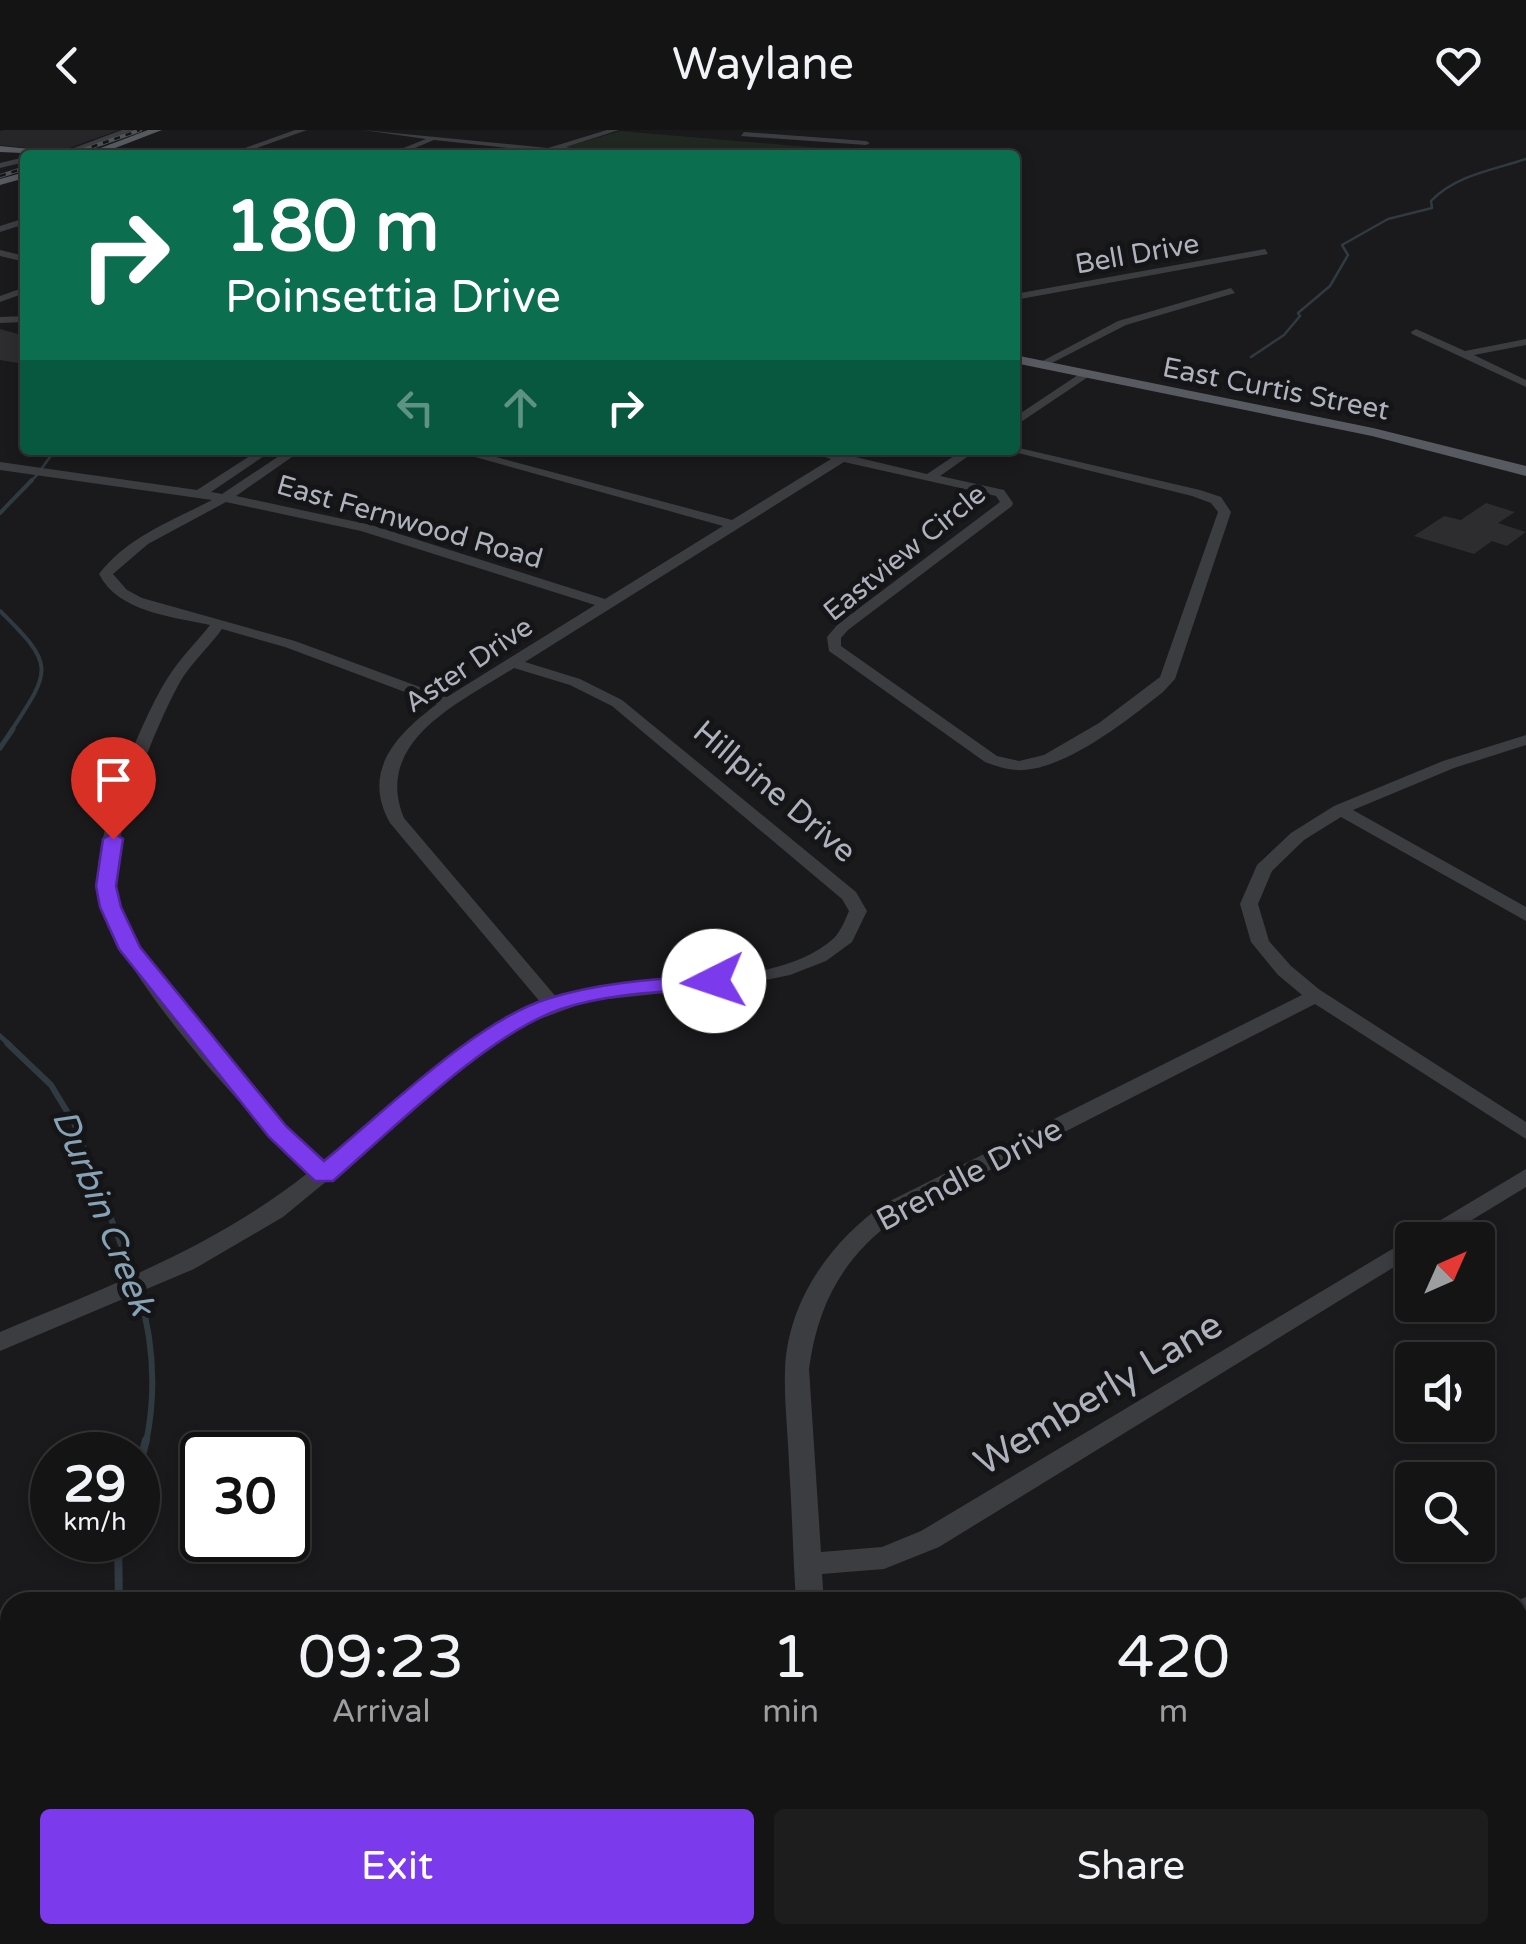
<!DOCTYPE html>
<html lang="en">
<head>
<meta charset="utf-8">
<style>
  body { margin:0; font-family:"Varela Round",sans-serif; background:#1d1d1e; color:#f1f3f6; height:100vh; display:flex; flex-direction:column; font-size:38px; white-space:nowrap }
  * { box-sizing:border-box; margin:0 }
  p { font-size:32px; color:#9d9ea0 }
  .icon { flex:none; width:55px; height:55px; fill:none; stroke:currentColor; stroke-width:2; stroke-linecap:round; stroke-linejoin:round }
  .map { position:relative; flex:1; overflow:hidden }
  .details { position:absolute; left:0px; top:1462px; width:1528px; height:352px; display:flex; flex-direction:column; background:#141415; border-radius:30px 30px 0 0; box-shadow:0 5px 15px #0003,0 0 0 2px #333334 }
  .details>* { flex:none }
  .hud { position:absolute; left:20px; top:20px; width:1000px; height:305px; border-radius:10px; box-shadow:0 5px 15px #0003,0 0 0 2px #333334; background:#0b6e4f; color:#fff; overflow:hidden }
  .needle { width:65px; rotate:45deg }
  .controls { position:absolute; left:1395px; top:1092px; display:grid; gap:20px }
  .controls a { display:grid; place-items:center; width:100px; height:100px; border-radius:10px; background:#141415; box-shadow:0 5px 15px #0003,0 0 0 2px #333334; font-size:50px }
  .speed { position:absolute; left:30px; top:1302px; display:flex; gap:20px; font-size:50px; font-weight:700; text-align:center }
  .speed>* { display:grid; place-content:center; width:130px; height:130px; border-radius:50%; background:#141415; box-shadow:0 5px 15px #0003,0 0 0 2px #333334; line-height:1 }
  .speed small { font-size:25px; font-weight:400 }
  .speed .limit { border:5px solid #111; border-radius:15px; background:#fff; color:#111 }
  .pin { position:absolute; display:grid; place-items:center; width:85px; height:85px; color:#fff; margin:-102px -42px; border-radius:50% 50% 50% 0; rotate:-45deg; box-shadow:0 0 10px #0007 }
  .pin .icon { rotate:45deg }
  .me { position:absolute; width:110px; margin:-55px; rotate:266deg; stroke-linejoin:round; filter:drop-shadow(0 0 8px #0008) }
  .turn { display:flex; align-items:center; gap:35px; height:210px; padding:0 40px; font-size:45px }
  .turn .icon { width:130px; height:130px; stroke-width:2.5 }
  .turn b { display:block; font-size:70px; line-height:85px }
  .lanes { display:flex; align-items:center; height:95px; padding:0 40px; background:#0003; justify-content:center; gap:50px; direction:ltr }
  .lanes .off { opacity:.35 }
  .eta { display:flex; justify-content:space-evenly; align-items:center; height:170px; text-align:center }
  .eta b { font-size:60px; font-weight:600; line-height:70px }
  .button { display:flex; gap:20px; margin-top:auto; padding:20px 40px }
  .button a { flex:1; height:115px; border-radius:10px; background:#7c3aed; color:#fff; font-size:40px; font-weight:600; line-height:115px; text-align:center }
  .button a+a { background:#1d1d1e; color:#f1f3f6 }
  header { display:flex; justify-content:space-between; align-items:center; height:130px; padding:0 40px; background:#141415; font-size:45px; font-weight:600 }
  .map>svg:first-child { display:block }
  .built { fill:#262629 }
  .green { fill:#202821 }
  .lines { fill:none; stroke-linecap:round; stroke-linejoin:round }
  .stream-far4 { stroke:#303a41; stroke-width:2.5 }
  .stream-far3 { stroke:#303a41; stroke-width:4 }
  .stream-far2 { stroke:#303a41; stroke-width:5 }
  .stream-far1 { stroke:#303a41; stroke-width:6 }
  .stream { stroke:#303a41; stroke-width:8 }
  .building { fill:#2d2d30 }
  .minor { fill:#3b3d41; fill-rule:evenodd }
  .major { fill:#575a60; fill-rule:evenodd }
  .rail-casing { stroke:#4e5156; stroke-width:4 }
  .rail { stroke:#151518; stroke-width:2.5; stroke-dasharray:6; stroke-linecap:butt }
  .route { fill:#7c3aed; stroke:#51269a; stroke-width:2.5 }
  .labels { text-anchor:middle; stroke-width:10; stroke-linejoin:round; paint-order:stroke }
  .far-street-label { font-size:28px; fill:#adb2bc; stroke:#151518 }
  .street-label { font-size:32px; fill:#adb2bc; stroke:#151518 }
  .water-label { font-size:35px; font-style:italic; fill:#86a2b5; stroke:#151518 }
  .near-street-label { font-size:38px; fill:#adb2bc; stroke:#151518 }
</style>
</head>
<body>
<header><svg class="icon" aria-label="back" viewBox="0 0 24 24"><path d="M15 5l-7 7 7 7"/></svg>Waylane<svg class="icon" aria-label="heart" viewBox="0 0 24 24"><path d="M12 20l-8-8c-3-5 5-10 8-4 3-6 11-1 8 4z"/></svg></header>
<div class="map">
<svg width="1526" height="1814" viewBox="0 0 1526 1814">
  <rect width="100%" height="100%" fill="#1a1a1c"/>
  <!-- built -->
  <path class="built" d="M119,0L58,22L0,15V1L4,0Z"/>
  <!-- green -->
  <path class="green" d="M620,1L844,20L859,25H613L618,22L566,17Z"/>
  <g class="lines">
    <!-- stream-far4 -->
    <path class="stream-far4" d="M1251,227L1284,205L1300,186L1298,183L1330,156L1348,125L1342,115L1388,89L1432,78L1431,71C1456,45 1493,40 1526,29
      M42,338L55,320
      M29,353L37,345"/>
    <!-- stream-far3 -->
    <path class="stream-far3" d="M0,383L32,350
      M0,481C55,535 52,539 11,601"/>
    <!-- stream-far2 -->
    <path class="stream-far2" d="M0,618L13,599
      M0,906L10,915"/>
    <!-- stream-far1 -->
    <path class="stream-far1" d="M7,913L51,955L74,993L134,1148
      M138,1159C154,1211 157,1260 146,1313"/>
    <!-- stream -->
    <path class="stream" d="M138,1340L146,1310
      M118,1410L119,1472
      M0,1765L10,1753"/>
  </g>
  <!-- building -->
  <path class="building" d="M0,199L25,206V234L0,230Z
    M1486,373L1515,382L1498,393L1526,402L1507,416L1492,411L1474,424L1414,406L1444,386L1461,390Z"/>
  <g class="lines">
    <!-- minor -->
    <path class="minor" d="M122,0H133L67,25H55Z
      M295,0H307L237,25H225Z
      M363,0L548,18L607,0H619L566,17L614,25L557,20L536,25V21L434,10L398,25H386L426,9Z
      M744,2L866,11L870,13L866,15L741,6Z
      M25,27V32L0,38V33Z
      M25,88V94L0,102V96Z
      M1265,119L1268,124L1015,170V164Z
      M0,120L25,126V132L0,126Z
      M25,157V163L0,172V166Z
      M1231,158L1235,163L1126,195L1044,237L1035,235L1118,191Z
      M25,186V192L0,193V187Z
      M1416,199L1465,221L1526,209V215L1474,225L1526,250V257L1412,204L1411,202Z
      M1081,243L1091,245L1015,296V287Z
      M1015,317L1200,360L1221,367L1231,382L1175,549L1163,562C1129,589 1069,637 1024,640C1011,641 998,637 985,632L829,521L827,507L838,494L1000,372L996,366L844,332L525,532L580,549L622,570L856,762L867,781L852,812L826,831L790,845L742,855L589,871L529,893L492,915L283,1087L194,1139L0,1221V1202C109,1156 215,1117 309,1042C248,985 109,838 98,757C91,712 142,588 167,549C179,529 196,513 210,495C173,487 118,482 99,444C127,407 172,391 212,370L0,340V332L197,360L259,320H273L211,362L222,364L288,320H302L236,366L371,395L605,469L723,396L450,320H470L732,390L831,329L804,320H826L927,344L963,320H977L940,346L1004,360L1013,373L1012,376L848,500L841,508V516L997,626L1019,631L1044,625L1099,593L1160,547L1218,382L1211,373L1192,366L1006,320H1015ZM226,372L361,401L595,475L447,567L295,511L142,468L127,460L113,444L148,414ZM222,499L285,517L437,574C396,605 361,641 390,693L541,873L478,907L323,1031C267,978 122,829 115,754C111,706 156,595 180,552C191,533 209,517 222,499ZM514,538L570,555L612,576L842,769L849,781C845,790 841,801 834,808C774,863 636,843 557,868L404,688C372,611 461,572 514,538Z
      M1526,605V615L1454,638L1353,680L1526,777V791L1341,687L1304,710L1272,741L1258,774L1269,811L1291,836L1320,860L1526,992V1009L1315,874L900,1086C845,1124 818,1172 809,1239L821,1422L882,1417L921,1401L1526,1039V1057L1439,1110H1412V1126L939,1417L884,1439L822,1444L824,1472H796C793,1426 792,1380 789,1334C788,1303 784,1271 785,1241C787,1172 830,1112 884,1074L1302,865L1278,845L1251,812L1240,774L1257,735L1291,703L1334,676L1443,631Z
      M1526,1467V1495L1518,1498V1472H1514Z
      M818,1805H850L852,1814H820Z
      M1078,1805H1119L1115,1814H1074Z"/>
    <!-- major -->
    <path class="major" d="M148,0H162L97,25H82Z
      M0,16L61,22L66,25L0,22Z
      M25,42V48L0,55V49Z
      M1015,225L1373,298L1526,336V346L1372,306L1015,233Z"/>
    <!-- rail casing -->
    <g class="rail-casing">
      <path id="rail" d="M69,25L140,0
        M0,46L25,38"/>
    </g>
    <!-- rail -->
    <use href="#rail" class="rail"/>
  </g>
  <!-- route -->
  <path class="route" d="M113,703L123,709L116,756L121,777L140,817L286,996L324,1031C384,982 476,891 547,869C601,852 658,849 714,845L725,851L714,858C663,862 610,863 561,879C489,903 392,1000 333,1051H315L269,1007L119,819L100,777L96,756L103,709Z"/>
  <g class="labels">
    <!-- far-street labels -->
    <g class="far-street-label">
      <text transform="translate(1137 123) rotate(-10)" y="10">Bell Drive</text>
      <text transform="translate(1276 258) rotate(11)" y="10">East Curtis Street</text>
      <text transform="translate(410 391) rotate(16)" y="10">East Fernwood Road</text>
      <text transform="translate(904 422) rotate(-39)" y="10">Eastview Circle</text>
      <text transform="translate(468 534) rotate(-34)" y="10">Aster Drive</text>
    </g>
    <!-- street labels -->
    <g class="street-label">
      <text transform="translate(775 661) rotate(40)" y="11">Hillpine Drive</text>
      <text transform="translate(969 1044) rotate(-28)" y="11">Brendle Drive</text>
    </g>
    <!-- water labels -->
    <g class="water-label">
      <text transform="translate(104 1082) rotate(68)" y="12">Durbin Creek</text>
    </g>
    <!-- near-street labels -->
    <g class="near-street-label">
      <text transform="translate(1098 1263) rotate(-31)" y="13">Wemberly Lane</text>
    </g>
  </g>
</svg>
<div class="controls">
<a><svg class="needle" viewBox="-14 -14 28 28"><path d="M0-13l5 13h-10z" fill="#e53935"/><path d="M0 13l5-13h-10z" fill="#9d9ea0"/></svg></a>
<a><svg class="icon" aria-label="sound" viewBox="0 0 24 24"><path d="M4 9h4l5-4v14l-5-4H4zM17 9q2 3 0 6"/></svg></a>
<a><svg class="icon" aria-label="search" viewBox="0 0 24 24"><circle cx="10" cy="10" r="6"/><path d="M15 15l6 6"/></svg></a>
</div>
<div class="speed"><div>29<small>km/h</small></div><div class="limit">30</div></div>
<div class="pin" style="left:113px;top:709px;background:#d93025"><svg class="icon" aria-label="arrive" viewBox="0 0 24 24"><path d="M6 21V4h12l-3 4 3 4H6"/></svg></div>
<svg class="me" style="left:714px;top:851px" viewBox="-20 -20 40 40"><circle r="19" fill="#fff"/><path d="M0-13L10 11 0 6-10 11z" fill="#7c3aed"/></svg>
<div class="hud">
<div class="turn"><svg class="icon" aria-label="right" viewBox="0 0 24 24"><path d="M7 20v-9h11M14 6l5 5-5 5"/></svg><div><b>180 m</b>Poinsettia Drive</div></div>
<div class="lanes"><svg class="icon off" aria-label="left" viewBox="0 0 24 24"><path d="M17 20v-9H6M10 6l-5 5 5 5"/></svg><svg class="icon off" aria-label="ahead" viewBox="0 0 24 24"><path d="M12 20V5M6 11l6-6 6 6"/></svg><svg class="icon" aria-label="right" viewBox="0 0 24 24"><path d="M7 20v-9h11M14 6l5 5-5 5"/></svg></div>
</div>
<section class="details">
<div class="eta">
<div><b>09:23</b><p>Arrival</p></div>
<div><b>1</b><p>min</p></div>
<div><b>420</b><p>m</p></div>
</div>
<div class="button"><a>Exit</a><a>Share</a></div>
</section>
</div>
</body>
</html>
